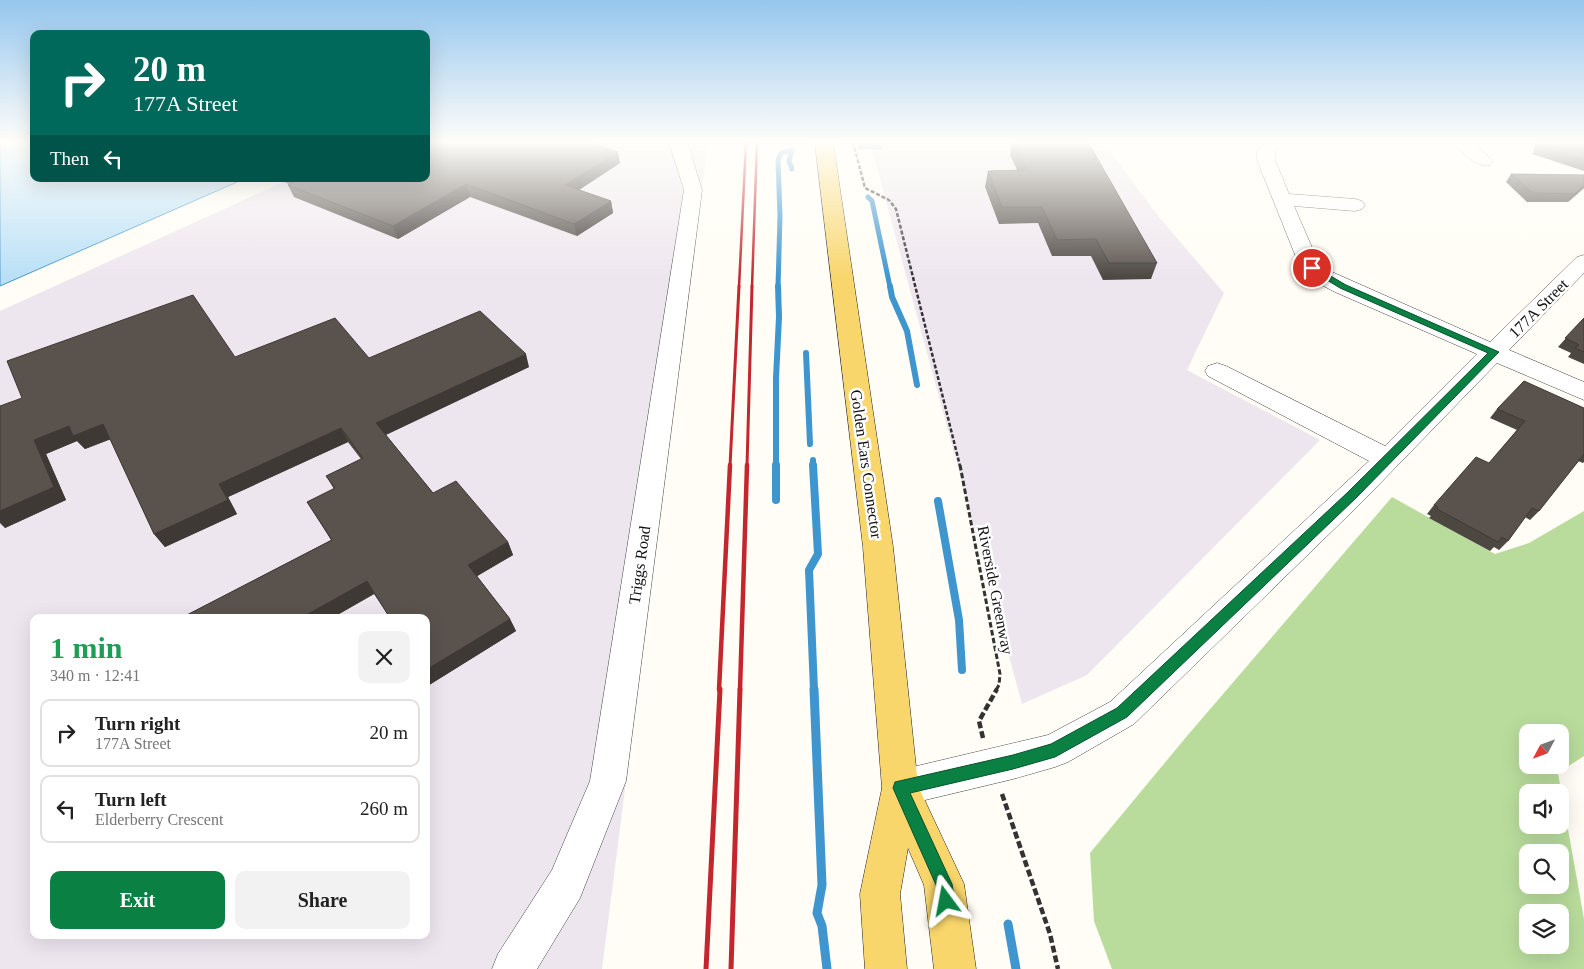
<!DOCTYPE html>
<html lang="en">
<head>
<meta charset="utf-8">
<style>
  body { margin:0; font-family:Georgia,serif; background:#f2f2f2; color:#222; height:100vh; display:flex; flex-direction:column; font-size:19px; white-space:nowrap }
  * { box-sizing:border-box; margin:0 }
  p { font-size:16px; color:#767676 }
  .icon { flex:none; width:28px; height:28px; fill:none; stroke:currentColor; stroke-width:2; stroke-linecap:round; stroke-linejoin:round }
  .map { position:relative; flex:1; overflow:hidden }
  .sheet { position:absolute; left:30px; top:614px; width:400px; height:325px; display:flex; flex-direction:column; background:#fff; border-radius:10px; box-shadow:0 5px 20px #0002 }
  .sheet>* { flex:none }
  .banner { position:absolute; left:30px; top:30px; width:400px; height:152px; border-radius:10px; box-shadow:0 5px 20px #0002; background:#00695c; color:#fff; overflow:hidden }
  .needle { width:32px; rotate:229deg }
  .tools { position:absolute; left:1519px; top:724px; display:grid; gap:10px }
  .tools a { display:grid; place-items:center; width:50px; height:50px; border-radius:10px; background:#fff; box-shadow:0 5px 20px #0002; font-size:25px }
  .pin { position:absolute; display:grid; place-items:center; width:42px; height:42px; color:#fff; margin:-21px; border:2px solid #fff; border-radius:50%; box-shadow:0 1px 5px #0007 }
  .me { position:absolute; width:55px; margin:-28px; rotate:347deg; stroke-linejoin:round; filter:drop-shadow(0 0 4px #0008) }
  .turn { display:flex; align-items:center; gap:18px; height:105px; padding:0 20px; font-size:22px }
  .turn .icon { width:65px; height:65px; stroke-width:2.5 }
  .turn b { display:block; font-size:35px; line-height:42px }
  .then { display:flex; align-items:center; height:48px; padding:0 20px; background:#0003; gap:10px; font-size:19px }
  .round { display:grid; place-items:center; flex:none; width:52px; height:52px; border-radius:10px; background:#f2f2f2 }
  .head { display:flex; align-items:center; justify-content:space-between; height:85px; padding:0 20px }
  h1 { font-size:30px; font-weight:600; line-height:38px; color:#1e9e55 }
  .action { display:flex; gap:10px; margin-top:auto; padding:10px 20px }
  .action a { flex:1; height:58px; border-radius:10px; background:#0b8043; color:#fff; font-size:20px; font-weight:600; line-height:58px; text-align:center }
  .action a+a { background:#f2f2f2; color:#222 }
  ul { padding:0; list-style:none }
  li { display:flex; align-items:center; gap:15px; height:68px; margin:0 10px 8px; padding:0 10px; border:2px solid #e0e0e0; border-radius:10px }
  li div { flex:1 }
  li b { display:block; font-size:19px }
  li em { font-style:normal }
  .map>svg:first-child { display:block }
  .industrial { fill:#eee6ef; fill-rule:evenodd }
  .forest { fill:#b9dc9c; fill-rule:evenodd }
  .water { fill:#b9e0f7; stroke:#3f96cf }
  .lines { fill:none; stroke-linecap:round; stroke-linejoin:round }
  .stream-far3 { stroke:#3f96cf; stroke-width:5 }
  .stream-far2 { stroke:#3f96cf; stroke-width:6 }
  .stream-far1 { stroke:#3f96cf; stroke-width:8 }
  .stream { stroke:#3f96cf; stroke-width:9 }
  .minor-casing { stroke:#444; stroke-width:1 }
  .major-casing { stroke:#222; stroke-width:1 }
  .path-far2 { stroke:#333; stroke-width:2.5; stroke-dasharray:4 2; stroke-linecap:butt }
  .path-far1 { stroke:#333; stroke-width:3; stroke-dasharray:5.5 2.5; stroke-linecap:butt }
  .path { stroke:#333; stroke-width:4.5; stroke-dasharray:7 3; stroke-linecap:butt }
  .minor { fill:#fff; fill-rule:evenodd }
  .major { fill:#f9d66b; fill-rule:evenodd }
  .rail-far3 { stroke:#c4262e; stroke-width:2.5 }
  .rail-far2 { stroke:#c4262e; stroke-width:3 }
  .rail-far1 { stroke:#c4262e; stroke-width:4.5 }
  .rail { stroke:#c4262e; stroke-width:5 }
  .wall { fill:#4d4742 }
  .shaded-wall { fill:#3f3936 }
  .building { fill:#5a524d; stroke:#3f3936 }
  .route { fill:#0b8043; stroke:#07532c }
  .labels { text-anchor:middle; stroke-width:5; stroke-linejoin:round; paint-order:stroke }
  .street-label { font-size:16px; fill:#111; stroke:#fff }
</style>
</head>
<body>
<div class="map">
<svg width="1584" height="969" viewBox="0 0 1584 969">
  <rect width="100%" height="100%" fill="#fffdf5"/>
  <!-- industrial -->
  <path class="industrial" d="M426,142H708L602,969H0V311L290,179H426ZM34,618H426V935H34Z
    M870,142H1103L1159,217L1224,293L1187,370L1320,440L1087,675L1022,704Z"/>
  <!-- forest -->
  <path class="forest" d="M1392,497L1495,554L1529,543L1584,511V756L1558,773L1584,919V969H1112L1094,921L1090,853L1187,736ZM1528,732H1560V765H1528ZM1528,792H1560V825H1528ZM1528,852H1560V885H1528ZM1528,912H1560V945H1528Z"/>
  <!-- water -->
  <path class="water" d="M0,142H34V179H244L0,286Z"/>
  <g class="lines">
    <!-- stream-far3 -->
    <path class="stream-far3" d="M860,147H880
      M792,150L789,161L792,169
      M868,197L872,201L890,287
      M778,287L780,216L778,160L781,153L792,150"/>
    <!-- stream-far2 -->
    <path class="stream-far2" d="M890,286L892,297L907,331L917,385
      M806,353L810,444
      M813,460V466
      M776,466V378L779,317L778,286"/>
    <!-- stream-far1 -->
    <path class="stream-far1" d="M776,465V500
      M813,465L818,554L809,570L814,690
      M938,501L959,620L962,670"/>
    <!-- stream -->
    <path class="stream" d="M814,689L822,885L817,913L822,926L827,969
      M1008,924L1016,969"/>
    <!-- minor casing -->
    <g class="minor-casing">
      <path id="minor" d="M669,142H687L702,190L626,781L580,898L537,969H492L498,954L552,870L590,781L684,190Z
        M1264,142H1282L1275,152V160L1289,194L1355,199L1362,201L1365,205L1362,209L1355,211L1294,206L1317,259L1332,272L1490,342L1577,257L1584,255V273L1509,350L1584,382V400L1497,363L1362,502L1134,724L1068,762L1055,767L1013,779L900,806L887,801L882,788L887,775L900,770L1048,735L1110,702L1369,461L1208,376L1205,371L1208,366L1217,363L1226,366L1385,446L1477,354L1335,292L1316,282L1298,262L1257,160V151Z
        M1454,142H1473L1493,161L1490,165C1477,168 1461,153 1454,142Z"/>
    </g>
    <!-- major casing -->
    <g class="major-casing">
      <path id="major" d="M815,142H833L893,547L918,786L964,884L976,969H934L924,885L908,848L900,894L907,969H865L860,894L882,788L863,547Z"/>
    </g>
    <!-- path-far2 -->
    <path class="path-far2" d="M853,142L865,188L889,200L896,209L960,466"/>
    <!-- path-far1 -->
    <path class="path-far1" d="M960,465L1000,674L999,685L996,690"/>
    <!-- path -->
    <path class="path" d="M983,738L979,721L997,689
      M1002,794L1050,934L1058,969"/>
    <!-- minor -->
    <use href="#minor" class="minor"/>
    <!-- major -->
    <use href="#major" class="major"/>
    <!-- rail-far3 -->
    <path class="rail-far3" d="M739,287L746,142
      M752,287L757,142"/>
    <!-- rail-far2 -->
    <path class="rail-far2" d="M730,466L739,286
      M747,466L752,286"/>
    <!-- rail-far1 -->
    <path class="rail-far1" d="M719,690L730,465
      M740,690L747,465"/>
    <!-- rail -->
    <path class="rail" d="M706,969L720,689
      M731,969L740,689"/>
  </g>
  <!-- wall -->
  <path class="wall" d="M1012,142H1088L1157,263L1151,279L1103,280L1091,256H1052L1038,223L999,224L985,187L988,171L1017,170L1010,155Z
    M1537,142H1584V171L1532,154L1534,150L1533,149Z
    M620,163L579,190L611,201L613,213L577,236L470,197L398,239L294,197L288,185L289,184L282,181L281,179H426Z
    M1511,174L1584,175V188L1568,202H1527L1506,182Z
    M1584,318V364L1568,357L1571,353L1558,347Z
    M235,357L369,358L529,367L386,435L433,493L508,542L513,555L477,576L510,619L516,631L426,687V618H390L374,594L332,618H181L331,540L307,502L334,489L326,476L361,459L348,442L228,497L237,514L165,547L154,534L110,439L85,449L77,441L46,454L66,500L5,528L0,406Z
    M1584,408V462L1583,463L1578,461L1539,511L1530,520L1525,517L1508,541L1499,550L1494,547L1490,551L1429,518L1431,516L1427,514L1434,505L1489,463L1517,430L1490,418L1497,409Z"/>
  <!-- shaded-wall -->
  <path class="shaded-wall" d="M618,152L620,163L568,197L565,185Z
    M466,184L470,197L398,239L393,226Z
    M1584,185V188L1568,202L1574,194Z
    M611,201L613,213L577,236L574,224Z
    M526,354L529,367L383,436L376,423Z
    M103,424L114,438L85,449L77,441L46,454L66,500L5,528L0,523V511L34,440L69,426Z
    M341,428L348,442L228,497L237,514L165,547L154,534L219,484Z
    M508,542L513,555L474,578L468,565Z
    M367,581L374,594L332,618H301Z
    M510,619L516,631L426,687V670Z"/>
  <!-- building -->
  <path class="building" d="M426,142H589L618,152L565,185L611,201L574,224L466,184L393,226L288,185L300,179H426Z
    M1014,142H1088L1157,263H1109L1096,239L1057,240L1042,207H1002L988,171L1027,170Z
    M1541,142H1584V161L1537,145Z
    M1511,174L1584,175V185L1574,194L1533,193Z
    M193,295L235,357L335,318L369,358L480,311L526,354L376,423L433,493L456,481L508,542L468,565L510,619L426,670V618H390L367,581L301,618H181L332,540L307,502L335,488L326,476L363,458L341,428L219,484L228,500L154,534L103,424L73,436L69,426L34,440L54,487L0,511V406L22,398L7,361Z
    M1584,318V352L1575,348L1579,345L1565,338Z
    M1524,381L1584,408V454L1539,511L1532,508L1508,541L1502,537L1498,542L1437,509L1438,507L1434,505L1476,457L1489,463L1525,421L1497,409Z"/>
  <!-- sky -->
  <linearGradient id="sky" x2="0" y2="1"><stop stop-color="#95c6ee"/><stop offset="0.51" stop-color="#fffefa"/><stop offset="1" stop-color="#fffefa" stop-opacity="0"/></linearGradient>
  <rect width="1584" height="278" fill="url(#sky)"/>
  <!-- route -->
  <path class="route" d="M1312,265L1346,285L1499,352L1356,498L1127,717L1055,757L1013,769L910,793L952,884L955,901L952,907L946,910L941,907L936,885L893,788L895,782L1013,755L1051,744L1117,708L1348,492L1488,353L1340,288L1309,269V266Z"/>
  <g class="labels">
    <!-- street labels -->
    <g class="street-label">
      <text transform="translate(1538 308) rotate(-45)" y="6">177A Street</text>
      <text transform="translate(867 464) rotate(82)" y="6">Golden Ears Connector</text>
      <text transform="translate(639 565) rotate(-82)" y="6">Triggs Road</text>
      <text transform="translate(996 590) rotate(79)" y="6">Riverside Greenway</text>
    </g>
  </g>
</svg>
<div class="tools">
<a><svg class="needle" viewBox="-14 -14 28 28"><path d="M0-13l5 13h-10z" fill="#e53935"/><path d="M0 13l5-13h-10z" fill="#767676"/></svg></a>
<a><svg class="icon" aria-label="sound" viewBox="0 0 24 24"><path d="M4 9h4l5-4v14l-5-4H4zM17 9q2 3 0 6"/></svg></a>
<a><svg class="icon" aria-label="search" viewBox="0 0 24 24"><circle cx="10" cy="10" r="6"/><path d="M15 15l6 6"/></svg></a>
<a><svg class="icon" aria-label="layers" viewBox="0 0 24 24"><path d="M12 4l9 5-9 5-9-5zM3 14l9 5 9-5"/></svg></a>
</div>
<div class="pin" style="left:1312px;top:268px;background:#d93025"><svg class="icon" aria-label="arrive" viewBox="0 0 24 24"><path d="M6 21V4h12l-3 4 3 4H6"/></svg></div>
<svg class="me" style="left:946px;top:901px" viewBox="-20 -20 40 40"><path d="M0-17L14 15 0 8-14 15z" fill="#0b8043" stroke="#fff" stroke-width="4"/></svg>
<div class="banner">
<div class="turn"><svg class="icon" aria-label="right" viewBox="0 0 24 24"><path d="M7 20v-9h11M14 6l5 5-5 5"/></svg><div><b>20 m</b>177A Street</div></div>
<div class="then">Then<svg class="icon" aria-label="left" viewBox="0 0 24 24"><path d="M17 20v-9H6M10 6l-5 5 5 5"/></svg></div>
</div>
<section class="sheet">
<div class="head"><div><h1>1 min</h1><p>340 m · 12:41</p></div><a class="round"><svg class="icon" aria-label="close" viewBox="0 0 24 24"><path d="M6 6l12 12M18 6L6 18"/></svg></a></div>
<ul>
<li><svg class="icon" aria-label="right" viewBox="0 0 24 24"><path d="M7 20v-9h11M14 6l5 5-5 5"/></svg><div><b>Turn right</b><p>177A Street</p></div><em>20 m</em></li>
<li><svg class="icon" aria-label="left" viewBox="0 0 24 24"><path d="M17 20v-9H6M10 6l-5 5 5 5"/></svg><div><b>Turn left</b><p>Elderberry Crescent</p></div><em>260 m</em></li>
</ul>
<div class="action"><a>Exit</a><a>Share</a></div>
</section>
</div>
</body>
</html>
